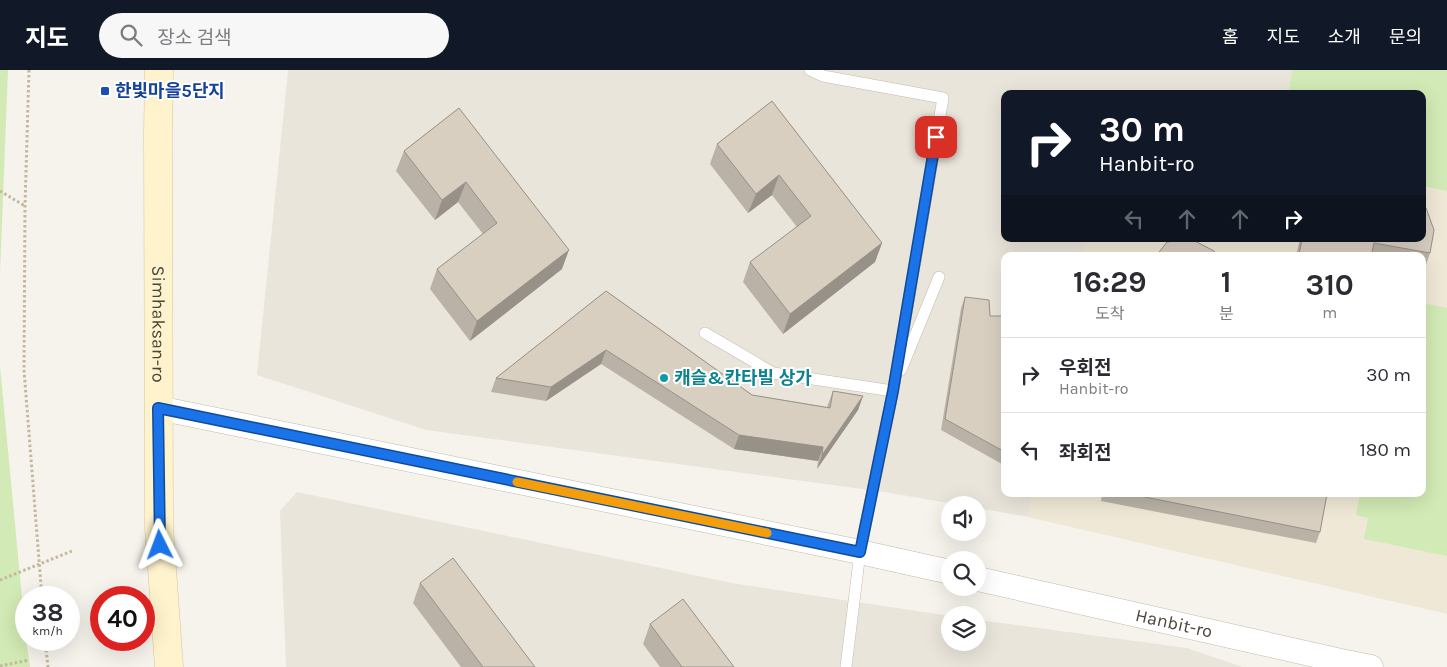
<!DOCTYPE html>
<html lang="ko">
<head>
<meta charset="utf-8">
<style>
  body { margin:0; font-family:Karla,"Noto Sans KR",sans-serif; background:#f7f7f7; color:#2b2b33; height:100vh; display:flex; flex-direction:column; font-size:19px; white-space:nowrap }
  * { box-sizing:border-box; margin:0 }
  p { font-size:16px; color:#7c7c81 }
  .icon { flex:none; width:28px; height:28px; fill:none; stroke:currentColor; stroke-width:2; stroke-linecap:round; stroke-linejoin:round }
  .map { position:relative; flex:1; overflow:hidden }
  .side { position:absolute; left:1001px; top:182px; width:425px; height:245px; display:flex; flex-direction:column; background:#fff; border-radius:10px; box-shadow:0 5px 20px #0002 }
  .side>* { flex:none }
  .banner { position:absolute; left:1001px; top:20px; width:425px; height:152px; border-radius:10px; box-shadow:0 5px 20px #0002; background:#111827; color:#fff; overflow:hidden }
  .controls { position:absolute; left:941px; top:426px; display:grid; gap:10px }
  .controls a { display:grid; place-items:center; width:45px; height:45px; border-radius:50%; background:#fff; box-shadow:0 5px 20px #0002; font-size:25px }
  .speed { position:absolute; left:15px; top:516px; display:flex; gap:10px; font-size:25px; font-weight:700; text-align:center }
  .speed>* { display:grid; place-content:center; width:65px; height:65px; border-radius:50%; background:#fff; box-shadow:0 5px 20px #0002; line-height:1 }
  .speed small { font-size:12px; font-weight:400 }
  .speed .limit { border:8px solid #d22; background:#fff; color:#111 }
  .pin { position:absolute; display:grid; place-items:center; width:42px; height:42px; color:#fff; margin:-21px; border-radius:10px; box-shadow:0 2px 8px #0006 }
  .me { position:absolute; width:55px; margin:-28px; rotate:357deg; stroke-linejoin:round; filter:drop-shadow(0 0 4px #0008) }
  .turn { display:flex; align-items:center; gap:18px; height:105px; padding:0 15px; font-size:22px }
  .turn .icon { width:65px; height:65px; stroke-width:2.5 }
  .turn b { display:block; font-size:35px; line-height:42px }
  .lanes { display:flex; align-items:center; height:48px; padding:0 15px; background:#0003; justify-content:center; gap:25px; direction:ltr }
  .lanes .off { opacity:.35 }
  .eta { display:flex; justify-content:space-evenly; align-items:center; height:85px; text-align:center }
  .eta b { font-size:30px; font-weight:700; line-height:35px }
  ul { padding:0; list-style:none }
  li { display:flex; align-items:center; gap:15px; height:75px; padding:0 15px; border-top:1px solid #e1e1e2 }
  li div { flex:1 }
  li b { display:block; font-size:19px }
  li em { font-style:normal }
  header { display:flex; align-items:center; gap:30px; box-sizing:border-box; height:70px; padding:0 25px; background:#111827; color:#fff }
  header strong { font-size:24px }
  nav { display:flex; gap:28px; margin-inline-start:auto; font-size:18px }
  .search { width:350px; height:45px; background:#f7f7f7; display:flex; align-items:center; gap:12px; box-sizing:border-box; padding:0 18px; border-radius:28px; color:#7c7c81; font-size:19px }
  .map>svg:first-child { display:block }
  .residential { fill:#eae5da }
  .education { fill:#efe8d6 }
  .park { fill:#d2eab5 }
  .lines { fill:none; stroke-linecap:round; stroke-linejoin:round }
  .lane-casing { stroke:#c2bbae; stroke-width:12 }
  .street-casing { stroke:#c2bbae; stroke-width:25 }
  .secondary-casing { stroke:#d6c79b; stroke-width:29 }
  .path { stroke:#c4b79f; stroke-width:3; stroke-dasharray:2.5 2.5; stroke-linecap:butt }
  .lane { stroke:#fff; stroke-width:11 }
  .street { stroke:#fff; stroke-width:24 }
  .secondary { stroke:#fff3cd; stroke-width:28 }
  .path-bridge { stroke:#c4b79f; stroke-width:3; stroke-dasharray:2.5 2.5; stroke-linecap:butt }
  .wall { fill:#bab2a6 }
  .shaded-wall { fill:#979187 }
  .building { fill:#d8cfc1; stroke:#979187 }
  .route-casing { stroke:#114b97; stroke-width:12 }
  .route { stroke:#1a73e8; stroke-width:9 }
  .slow { stroke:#f59e0b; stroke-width:9 }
  .transit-dot { fill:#1a4fb4; stroke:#fff; stroke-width:2 }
  .culture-dot { fill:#0f9aa8; stroke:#fff; stroke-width:2 }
  .labels { text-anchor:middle; stroke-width:4; stroke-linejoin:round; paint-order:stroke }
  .transit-label { font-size:18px; font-weight:bold; fill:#164399; stroke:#fff; text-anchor:start }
  .street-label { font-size:18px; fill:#4b4439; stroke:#fff }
  .culture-label { font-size:18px; font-weight:bold; fill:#0d838f; stroke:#fff; text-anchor:start }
</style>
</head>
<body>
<header>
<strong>지도</strong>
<div class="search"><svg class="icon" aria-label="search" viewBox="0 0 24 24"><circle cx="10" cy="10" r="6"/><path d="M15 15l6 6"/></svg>장소 검색</div>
<nav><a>홈</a><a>지도</a><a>소개</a><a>문의</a></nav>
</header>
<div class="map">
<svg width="1447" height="597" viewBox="0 0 1447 597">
  <rect width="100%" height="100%" fill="#f6f3ec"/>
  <!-- residential -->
  <path class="residential" d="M288,0H1292L1288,24H1005V169H1087L1083,186H1005V424H1033L1028,447L978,438V435H959L885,422L426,360L257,305Z
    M297,422L737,514L950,546V572H978V550L1187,578L1243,597H286L280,441Z"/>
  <!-- education -->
  <path class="education" d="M1423,116L1447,121V544L1028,447L1033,424H1422V186H1083L1087,169H1422Z"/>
  <!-- park -->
  <path class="park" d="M0,0H8L0,204Z
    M1292,0H1447V121L1423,116L1422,24H1288Z
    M1423,233L1447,238V486L1364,469L1368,448L1356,445L1360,424H1422Z
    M0,296L26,570L30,597H0Z"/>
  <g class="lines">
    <!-- lane casing -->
    <g class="lane-casing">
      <path id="lane" d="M810,0L823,6L943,28L893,321
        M705,263L773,303L893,321L860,482L846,597
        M901,300L939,207"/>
    </g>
    <!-- street casing -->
    <g class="street-casing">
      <g id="street">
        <path d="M158,338L860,482L950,502"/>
        <path id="s1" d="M978,509L1341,591L1371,597"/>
      </g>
    </g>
    <!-- secondary casing -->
    <g class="secondary-casing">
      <g id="secondary">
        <path id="s2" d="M159,0L158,63L159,457L169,597"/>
      </g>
    </g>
    <!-- path -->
    <path class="path" d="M29,0L25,136L24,300L42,528
      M0,121L25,136
      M45,570L48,597
      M0,596L29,590"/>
    <!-- lane -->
    <use href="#lane" class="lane"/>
    <!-- street -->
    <use href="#street" class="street"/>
    <!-- secondary -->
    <use href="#secondary" class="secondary"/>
    <!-- path-bridge -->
    <path class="path-bridge" d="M0,510L72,481"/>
  </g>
  <!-- wall -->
  <path class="wall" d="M772,31L882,173L875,192L783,264L743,212L750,192L797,157L772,125L748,143L710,94L717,74Z
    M459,38L562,199L470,271L430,219L437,199L483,164L458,132L435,150L396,101L404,81Z
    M1300,169H1422L1430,183L1426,195L1422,194V186H1380L1372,185L1371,186H1296Z
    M606,221L752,325L827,337L833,321L863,326L858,340L817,399L818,391L734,379L601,294L546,331L491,322L496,308Z
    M965,227L990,246H1005V385L1002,394L941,360L961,238Z
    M1102,424H1327L1320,462L1316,473L1101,431Z
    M420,513L535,597H461L413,533Z
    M650,554L734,597H660L643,574Z"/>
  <!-- shaded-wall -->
  <path class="shaded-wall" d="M779,105L772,125L748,143L756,124Z
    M466,112L458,132L435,150L442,130Z
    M882,173L875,192L783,264L790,244Z
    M569,180L562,199L470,271L477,251Z
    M606,280L601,294L546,331L551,317Z
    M863,326L858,340L817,399L822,385Z
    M739,365L823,377L818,391L734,379Z"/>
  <!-- building -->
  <path class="building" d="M772,31L882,173L790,244L750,192L811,146L779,105L756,124L717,74Z
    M459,38L569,180L477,251L437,199L497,153L466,112L442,130L404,81Z
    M1422,135L1426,138L1434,160L1430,183L1374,173L1371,186H1308L1299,185L1302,169H1422Z
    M1191,169L1214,181L1218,186H1156L1167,172Z
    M606,221L752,325L830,338L833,321L863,326L822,385L823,377L739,365L606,280L551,317L496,308Z
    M965,227L989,230L990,246H1005V382L945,349Z
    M1130,424H1327L1320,462Z
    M453,488L535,597H483L420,513Z
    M683,529L734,597H682L650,554Z"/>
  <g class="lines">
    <!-- route casing -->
    <g class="route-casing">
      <path id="route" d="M160,475L158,338L860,482L893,321L936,67"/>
    </g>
    <!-- route -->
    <use href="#route" class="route"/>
    <!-- slow -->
    <path class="slow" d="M517,412L767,463"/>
  </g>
  <!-- markers -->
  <rect class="transit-dot" x="100" y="16" width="10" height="10" rx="2.5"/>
  <circle class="culture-dot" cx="664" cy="308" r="5"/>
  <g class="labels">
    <!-- transit labels -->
    <g class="transit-label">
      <text x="115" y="27">한빛마을5단지</text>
    </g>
    <!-- street labels -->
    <g class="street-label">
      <text dy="6" stroke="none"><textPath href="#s2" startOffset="254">Simhaksan-ro</textPath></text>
      <text dy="6" stroke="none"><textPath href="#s1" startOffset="201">Hanbit-ro</textPath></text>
    </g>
    <!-- culture labels -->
    <g class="culture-label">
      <text x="674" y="314">캐슬&amp;칸타빌 상가</text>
    </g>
  </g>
</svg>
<div class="controls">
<a><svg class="icon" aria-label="sound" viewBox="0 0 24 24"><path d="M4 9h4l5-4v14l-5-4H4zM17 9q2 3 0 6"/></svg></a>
<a><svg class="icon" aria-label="search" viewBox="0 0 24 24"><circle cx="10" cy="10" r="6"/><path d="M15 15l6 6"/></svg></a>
<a><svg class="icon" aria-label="layers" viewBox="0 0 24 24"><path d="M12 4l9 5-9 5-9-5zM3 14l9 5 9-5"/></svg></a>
</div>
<div class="speed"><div>38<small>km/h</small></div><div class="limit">40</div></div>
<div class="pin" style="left:936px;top:67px;background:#d93025"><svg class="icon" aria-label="arrive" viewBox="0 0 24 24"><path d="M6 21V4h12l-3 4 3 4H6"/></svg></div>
<svg class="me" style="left:160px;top:475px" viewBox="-20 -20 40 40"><path d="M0-17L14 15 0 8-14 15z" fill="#1a73e8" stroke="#fff" stroke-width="4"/></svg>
<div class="banner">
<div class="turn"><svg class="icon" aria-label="right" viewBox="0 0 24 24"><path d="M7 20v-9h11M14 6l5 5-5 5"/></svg><div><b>30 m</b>Hanbit-ro</div></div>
<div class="lanes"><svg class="icon off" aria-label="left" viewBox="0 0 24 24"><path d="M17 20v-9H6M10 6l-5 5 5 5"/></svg><svg class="icon off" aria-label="ahead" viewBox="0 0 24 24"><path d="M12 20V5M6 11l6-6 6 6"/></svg><svg class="icon off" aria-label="ahead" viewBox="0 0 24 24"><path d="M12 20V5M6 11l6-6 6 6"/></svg><svg class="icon" aria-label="right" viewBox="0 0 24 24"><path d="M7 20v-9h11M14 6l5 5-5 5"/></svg></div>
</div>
<section class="side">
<div class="eta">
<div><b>16:29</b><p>도착</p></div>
<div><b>1</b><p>분</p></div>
<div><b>310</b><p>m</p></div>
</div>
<ul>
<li><svg class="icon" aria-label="right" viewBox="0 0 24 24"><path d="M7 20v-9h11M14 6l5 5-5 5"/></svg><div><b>우회전</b><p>Hanbit-ro</p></div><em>30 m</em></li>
<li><svg class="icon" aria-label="left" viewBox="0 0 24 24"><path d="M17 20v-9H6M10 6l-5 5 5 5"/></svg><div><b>좌회전</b></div><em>180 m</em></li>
</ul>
</section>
</div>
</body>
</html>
